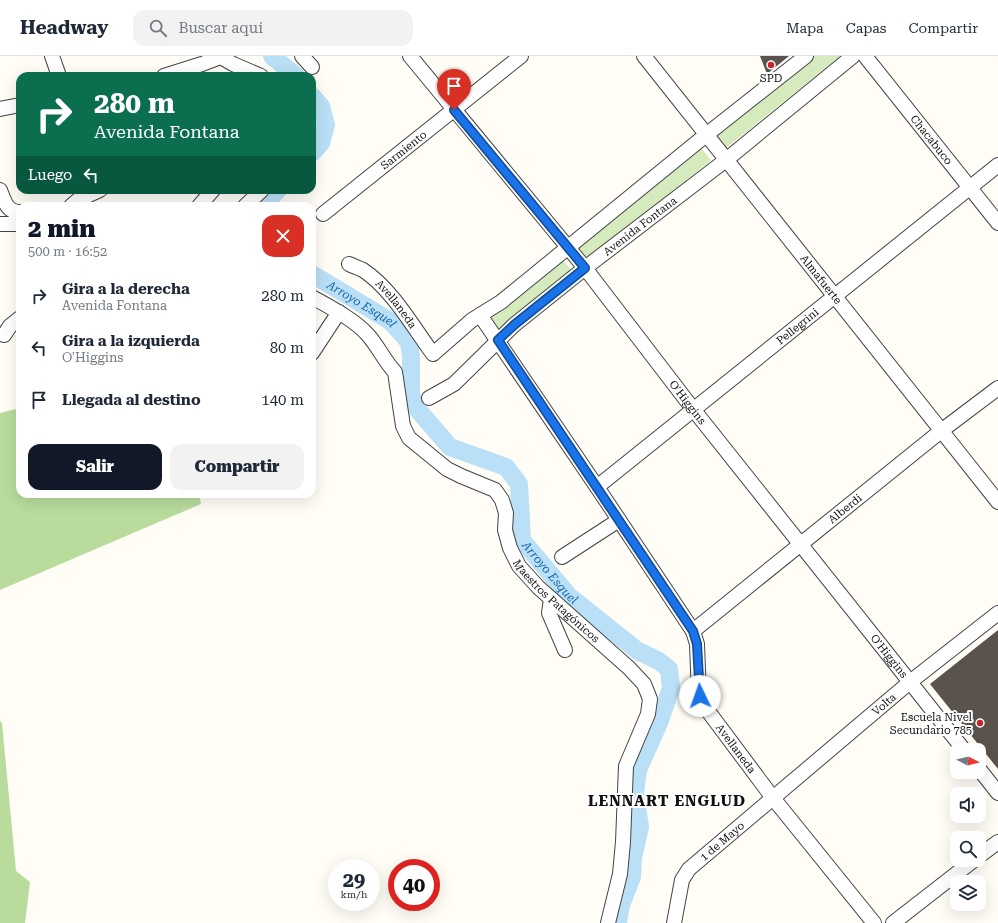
<!DOCTYPE html>
<html lang="es">
<head>
<meta charset="utf-8">
<style>
  body { margin:0; font-family:"Roboto Serif",serif; background:#f2f2f3; color:#1f2937; height:100vh; display:flex; flex-direction:column; font-size:15px; white-space:nowrap }
  * { box-sizing:border-box; margin:0 }
  p { font-size:13px; color:#747a83 }
  .icon { flex:none; width:22px; height:22px; fill:none; stroke:currentColor; stroke-width:2; stroke-linecap:round; stroke-linejoin:round }
  .map { position:relative; flex:1; overflow:hidden }
  .sheet { position:absolute; left:16px; top:146px; width:300px; height:296px; display:flex; flex-direction:column; background:#fff; border-radius:12px; box-shadow:0 4px 16px #0002 }
  .sheet>* { flex:none }
  .hud { position:absolute; left:16px; top:16px; width:300px; height:122px; border-radius:12px; box-shadow:0 4px 16px #0002; background:#0b6e4f; color:#fff; overflow:hidden }
  .needle { width:26px; rotate:97deg }
  .buttons { position:absolute; left:950px; top:687px; display:grid; gap:8px }
  .buttons a { display:grid; place-items:center; width:36px; height:36px; border-radius:8px; background:#fff; box-shadow:0 4px 16px #0002; font-size:20px }
  .speed { position:absolute; left:328px; top:803px; display:flex; gap:8px; font-size:20px; font-weight:700; text-align:center }
  .speed>* { display:grid; place-content:center; width:52px; height:52px; border-radius:50%; background:#fff; box-shadow:0 4px 16px #0002; line-height:1 }
  .speed small { font-size:10px; font-weight:400 }
  .speed .limit { border:6px solid #d22; background:#fff; color:#111 }
  .pin { position:absolute; display:grid; place-items:center; width:34px; height:34px; color:#fff; margin:-41px -17px; border-radius:50% 50% 50% 0; rotate:-45deg; box-shadow:0 0 4px #0007 }
  .pin .icon { rotate:45deg }
  .me { position:absolute; width:44px; margin:-22px; rotate:357deg; stroke-linejoin:round; filter:drop-shadow(0 0 3px #0008) }
  .turn { display:flex; align-items:center; gap:14px; height:84px; padding:0 12px; font-size:18px }
  .turn .icon { width:52px; height:52px; stroke-width:2.5 }
  .turn b { display:block; font-size:28px; line-height:34px }
  .then { display:flex; align-items:center; height:38px; padding:0 12px; background:#0003; gap:8px; font-size:15px }
  .round { display:grid; place-items:center; flex:none; width:42px; height:42px; border-radius:12px; background:#f2f2f3 }
  .overview { display:flex; align-items:center; justify-content:space-between; height:68px; padding:0 12px }
  h1 { font-size:24px; font-weight:800; line-height:30px; color:#111827 }
  .action { display:flex; gap:8px; margin-top:auto; padding:8px 12px }
  .action a { flex:1; height:46px; border-radius:12px; background:#111827; color:#fff; font-size:16px; font-weight:800; line-height:46px; text-align:center }
  .action a+a { background:#f2f2f3; color:#1f2937 }
  ul { padding:0; list-style:none }
  li { display:flex; align-items:center; gap:12px; height:52px; padding:0 12px }
  li div { flex:1 }
  li b { display:block; font-size:15px }
  li em { font-style:normal }
  header { display:flex; align-items:center; gap:24px; box-sizing:border-box; height:56px; padding:0 20px; background:#fff; border-bottom:1px solid #e0e1e3 }
  header strong { font-size:19px }
  nav { display:flex; gap:22px; margin-inline-start:auto; font-size:14px }
  .search { width:280px; height:36px; background:#f2f2f3; display:flex; align-items:center; gap:10px; box-sizing:border-box; padding:0 14px; border-radius:12px; color:#747a83; font-size:15px }
  .map>svg:first-child { display:block }
  .green { fill:#d5ebbd }
  .forest { fill:#b9dc9c }
  .lines { fill:none; stroke-linecap:round; stroke-linejoin:round }
  .river { stroke:#b9e0f7; stroke-width:18 }
  .building { fill:#5a524d }
  .minor-casing { stroke:#444; stroke-width:16 }
  .minor { stroke:#fff; stroke-width:14 }
  .route-casing { stroke:#114b97; stroke-width:10 }
  .route { stroke:#1a73e8; stroke-width:7 }
  .poi-dot { fill:#c4262e; stroke:#fff; stroke-width:1.5 }
  .labels { text-anchor:middle; stroke-width:4; stroke-linejoin:round; paint-order:stroke }
  .poi-label { font-size:11px; fill:#111; stroke:#fff }
  .street-label { font-size:11px; fill:#111; stroke:#fff }
  .water-label { font-size:12px; font-style:italic; fill:#1768a6; stroke:#fff }
  .district-label { font-size:15px; font-weight:bold; letter-spacing:1px; fill:#111; stroke:#fff }
</style>
</head>
<body>
<header>
<strong>Headway</strong>
<div class="search"><svg class="icon" aria-label="search" viewBox="0 0 24 24"><circle cx="10" cy="10" r="6"/><path d="M15 15l6 6"/></svg>Buscar aquí</div>
<nav><a>Mapa</a><a>Capas</a><a>Compartir</a></nav>
</header>
<div class="map">
<svg width="998" height="867" viewBox="0 0 998 867">
  <rect width="100%" height="100%" fill="#fffdf5"/>
  <!-- green -->
  <path class="green" d="M813,0H840L725,93L714,79Z
    M700,91L711,104L586,205L576,192Z
    M562,203L573,216L500,274L490,261Z"/>
  <!-- forest -->
  <path class="forest" d="M20,352V438H199L201,448L0,534V357Z
    M0,665L2,667L16,815L30,826L25,867H0Z"/>
  <g class="lines">
    <!-- river -->
    <g class="river">
      <path d="M272,0L296,20"/>
      <path d="M312,40L321,50L326,69L321,87L312,97"/>
      <path d="M263,150L278,134"/>
      <path id="s1" d="M312,218L390,265L409,286L411,301V339L418,354L450,391L506,411L519,428L522,484L569,540L638,595L659,605L669,613L671,632L659,667L638,714L635,737L640,771L633,802L632,821L621,849L618,867"/>
    </g>
  </g>
  <!-- building -->
  <path class="building" d="M760,0H789L767,18Z
    M998,574V713L930,628Z"/>
  <g class="lines">
    <!-- minor casing -->
    <g class="minor-casing">
      <g id="minor">
        <path d="M52,0L59,20"/>
        <path d="M219,0L233,8L261,20"/>
        <path d="M302,0L312,11"/>
        <path id="s2" d="M410,0L585,212L693,353L964,694"/>
        <path id="s3" d="M644,0L998,446"/>
        <path id="s4" d="M865,0L998,167"/>
        <path d="M164,20L202,8L223,0"/>
        <path d="M0,53L20,49"/>
        <path d="M0,134C4,144 7,157 20,156"/>
        <path d="M71,150L78,144L100,134"/>
        <path d="M199,150L213,134"/>
        <path d="M245,150L262,134"/>
        <path id="s5" d="M323,158L521,0"/>
        <path d="M0,168H20"/>
        <path id="s6" d="M349,208C353,210 359,212 363,214C392,233 413,271 433,298L472,264L501,246L706,79L806,0"/>
        <path id="s7" d="M312,241C330,251 355,264 368,279C378,290 385,306 395,316L403,370L409,382L447,413L461,420L495,434L502,444L506,457L505,474L510,492L519,510L538,531L629,612L644,628L650,643L648,658L626,710L623,786L620,818L608,867"/>
        <path id="s8" d="M480,259L597,431L693,575L697,588L699,640L705,651L773,742L874,867"/>
        <path d="M4,279L10,270L20,262"/>
        <path d="M312,297L339,256"/>
        <path id="s9" d="M429,342L454,328L514,269L585,212L726,104L853,0"/>
        <path id="s10" d="M597,431L998,109"/>
        <path d="M562,501L619,464"/>
        <path d="M551,543L549,557L565,594"/>
        <path id="s11" d="M693,575L941,375L998,332"/>
        <path d="M979,713L998,737"/>
        <path d="M979,800L998,786"/>
        <path id="s12" d="M674,867L682,824L689,813L910,626L998,557"/>
        <path d="M893,867L974,804"/>
      </g>
    </g>
    <!-- minor -->
    <use href="#minor" class="minor"/>
  </g>
  <g class="lines">
    <!-- route casing -->
    <g class="route-casing">
      <path id="route" d="M454,54L585,212L514,269L498,284L693,575L697,588L700,640"/>
    </g>
    <!-- route -->
    <use href="#route" class="route"/>
  </g>
  <!-- markers -->
  <g class="poi-dot">
    <circle cx="771" cy="9" r="4"/>
    <circle cx="980" cy="667" r="4"/>
  </g>
  <g class="labels">
    <!-- poi labels -->
    <g class="poi-label">
      <text x="771" y="26">SPD</text>
      <text x="972" y="665" text-anchor="end">Escuela Nivel<tspan x="972" dy="13">Secundario 785</tspan></text>
    </g>
    <!-- street labels -->
    <g class="street-label">
      <text dy="4" stroke="none"><textPath href="#s4" startOffset="107">Chacabuco</textPath></text>
      <text dy="4" stroke="none"><textPath href="#s5" startOffset="103">Sarmiento</textPath></text>
      <text dy="4" stroke="none"><textPath href="#s9" startOffset="273">Avenida Fontana</textPath></text>
      <text dy="4" stroke="none"><textPath href="#s3" startOffset="285">Almafuerte</textPath></text>
      <text dy="4" stroke="none"><textPath href="#s6" startOffset="63">Avellaneda</textPath></text>
      <text dy="4" stroke="none"><textPath href="#s10" startOffset="257">Pellegrini</textPath></text>
      <text dy="4" stroke="none"><textPath href="#s2" startOffset="444">O'Higgins</textPath></text>
      <text dy="4" stroke="none"><textPath href="#s11" startOffset="195">Alberdi</textPath></text>
      <text dy="4" stroke="none"><textPath href="#s7" startOffset="416">Maestros Patagónicos</textPath></text>
      <text dy="4" stroke="none"><textPath href="#s2" startOffset="768">O'Higgins</textPath></text>
      <text dy="4" stroke="none"><textPath href="#s12" startOffset="312">Volta</textPath></text>
      <text dy="4" stroke="none"><textPath href="#s8" startOffset="511">Avellaneda</textPath></text>
      <text dy="4" stroke="none"><textPath href="#s12" startOffset="100">1 de Mayo</textPath></text>
    </g>
    <!-- water labels -->
    <g class="water-label">
      <text dy="4" stroke="none"><textPath href="#s1" startOffset="58">Arroyo Esquel</textPath></text>
      <text dy="4" stroke="none"><textPath href="#s1" startOffset="418">Arroyo Esquel</textPath></text>
    </g>
    <!-- district labels -->
    <g class="district-label">
      <text x="667" y="750">LENNART ENGLUD</text>
    </g>
  </g>
</svg>
<div class="buttons">
<a><svg class="needle" viewBox="-14 -14 28 28"><path d="M0-13l5 13h-10z" fill="#e53935"/><path d="M0 13l5-13h-10z" fill="#747a83"/></svg></a>
<a><svg class="icon" aria-label="sound" viewBox="0 0 24 24"><path d="M4 9h4l5-4v14l-5-4H4zM17 9q2 3 0 6"/></svg></a>
<a><svg class="icon" aria-label="search" viewBox="0 0 24 24"><circle cx="10" cy="10" r="6"/><path d="M15 15l6 6"/></svg></a>
<a><svg class="icon" aria-label="layers" viewBox="0 0 24 24"><path d="M12 4l9 5-9 5-9-5zM3 14l9 5 9-5"/></svg></a>
</div>
<div class="speed"><div>29<small>km/h</small></div><div class="limit">40</div></div>
<div class="pin" style="left:454px;top:54px;background:#d93025"><svg class="icon" aria-label="arrive" viewBox="0 0 24 24"><path d="M6 21V4h12l-3 4 3 4H6"/></svg></div>
<svg class="me" style="left:700px;top:640px" viewBox="-20 -20 40 40"><circle r="19" fill="#fff"/><path d="M0-13L10 11 0 6-10 11z" fill="#1a73e8"/></svg>
<div class="hud">
<div class="turn"><svg class="icon" aria-label="right" viewBox="0 0 24 24"><path d="M7 20v-9h11M14 6l5 5-5 5"/></svg><div><b>280 m</b>Avenida Fontana</div></div>
<div class="then">Luego<svg class="icon" aria-label="left" viewBox="0 0 24 24"><path d="M17 20v-9H6M10 6l-5 5 5 5"/></svg></div>
</div>
<section class="sheet">
<div class="overview"><div><h1>2 min</h1><p>500 m · 16:52</p></div><a class="round" style="background:#d93025;color:#fff"><svg class="icon" aria-label="close" viewBox="0 0 24 24"><path d="M6 6l12 12M18 6L6 18"/></svg></a></div>
<ul>
<li><svg class="icon" aria-label="right" viewBox="0 0 24 24"><path d="M7 20v-9h11M14 6l5 5-5 5"/></svg><div><b>Gira a la derecha</b><p>Avenida Fontana</p></div><em>280 m</em></li>
<li><svg class="icon" aria-label="left" viewBox="0 0 24 24"><path d="M17 20v-9H6M10 6l-5 5 5 5"/></svg><div><b>Gira a la izquierda</b><p>O'Higgins</p></div><em>80 m</em></li>
<li><svg class="icon" aria-label="arrive" viewBox="0 0 24 24"><path d="M6 21V4h12l-3 4 3 4H6"/></svg><div><b>Llegada al destino</b></div><em>140 m</em></li>
</ul>
<div class="action"><a>Salir</a><a>Compartir</a></div>
</section>
</div>
</body>
</html>
